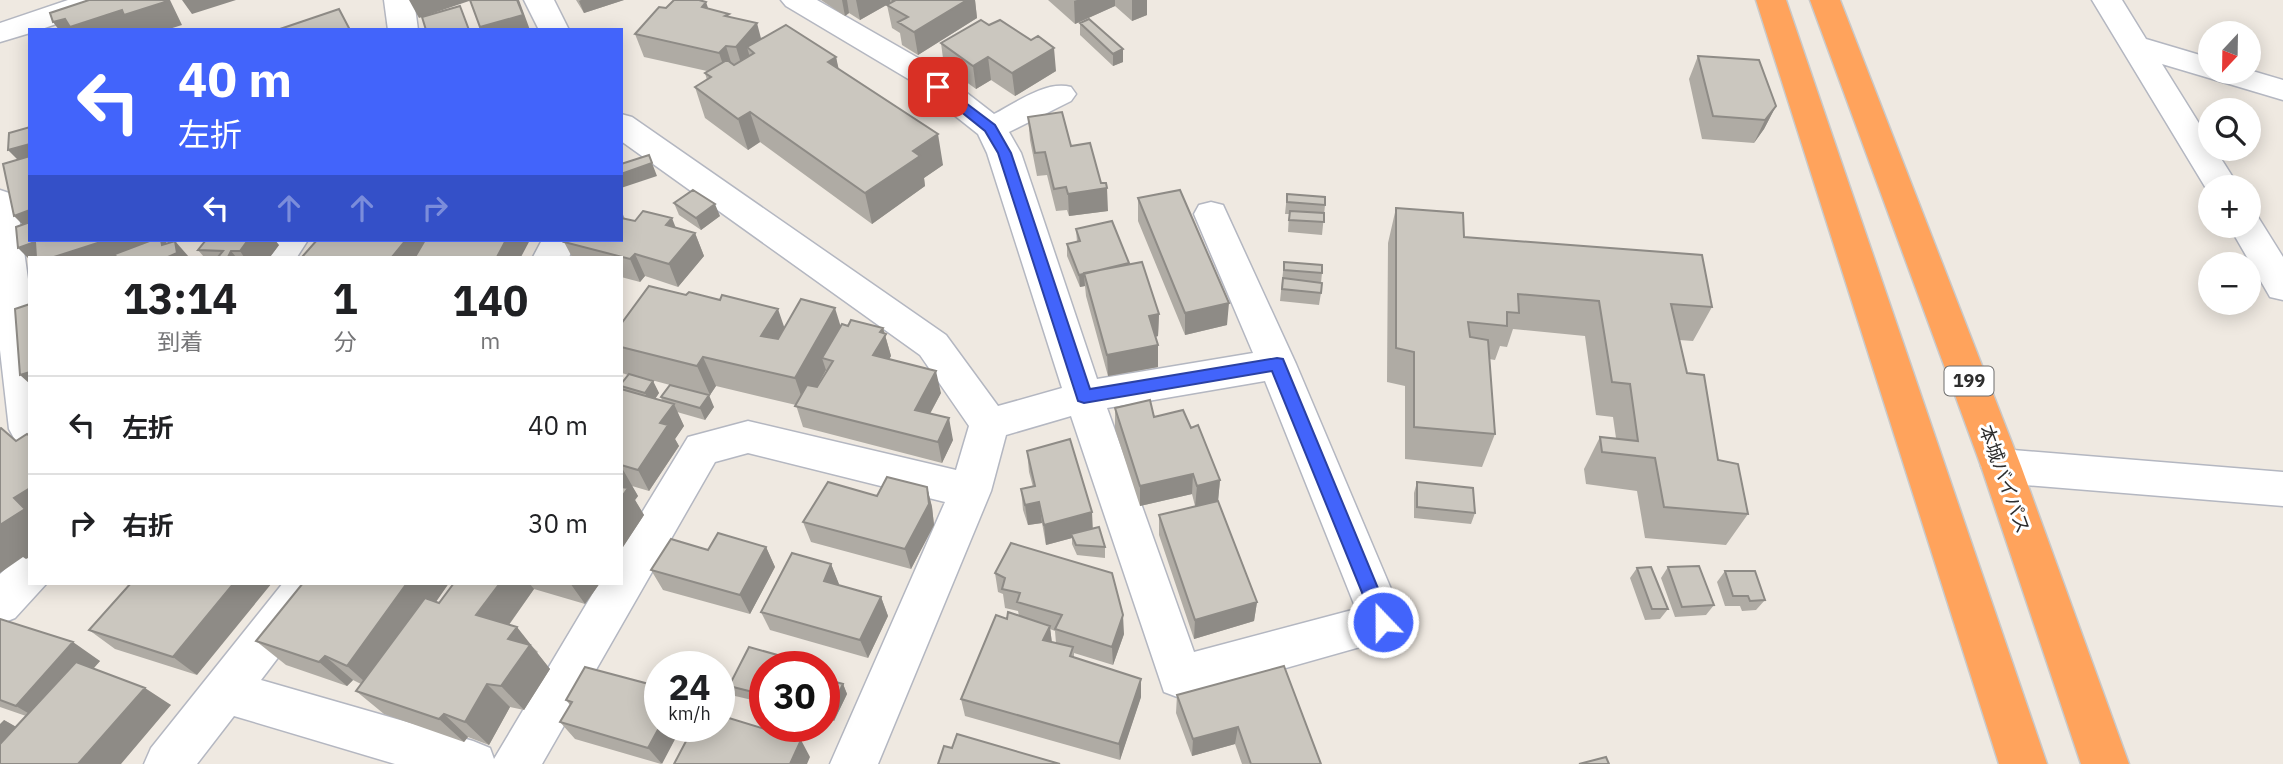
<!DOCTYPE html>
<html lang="ja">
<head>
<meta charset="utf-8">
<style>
  body { margin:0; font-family:"IBM Plex Sans","Noto Sans JP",sans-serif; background:#f2f2f2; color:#202124; height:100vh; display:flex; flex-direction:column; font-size:26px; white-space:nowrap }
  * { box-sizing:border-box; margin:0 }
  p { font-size:23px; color:#757577 }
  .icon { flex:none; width:38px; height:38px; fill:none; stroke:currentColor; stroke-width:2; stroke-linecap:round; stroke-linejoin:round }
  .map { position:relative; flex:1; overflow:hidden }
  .panel { position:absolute; left:28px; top:256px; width:595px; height:329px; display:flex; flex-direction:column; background:#fff; border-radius:0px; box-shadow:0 4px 18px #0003 }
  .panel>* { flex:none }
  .banner { position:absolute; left:28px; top:28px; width:595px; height:214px; border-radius:0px; box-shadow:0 4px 18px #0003; background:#4264fb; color:#fff; overflow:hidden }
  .needle { width:46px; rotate:202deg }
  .fabs { position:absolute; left:2198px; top:21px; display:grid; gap:14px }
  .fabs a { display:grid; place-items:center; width:63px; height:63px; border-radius:50%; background:#fff; box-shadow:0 4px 18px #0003; font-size:35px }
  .speed { position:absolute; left:644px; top:651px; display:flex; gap:14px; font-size:35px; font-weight:700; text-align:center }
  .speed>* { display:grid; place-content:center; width:91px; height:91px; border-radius:50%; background:#fff; box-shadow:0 4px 18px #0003; line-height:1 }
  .speed small { font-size:18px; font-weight:400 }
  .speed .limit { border:10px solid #d22; background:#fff; color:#111 }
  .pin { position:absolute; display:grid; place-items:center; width:60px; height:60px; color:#fff; margin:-30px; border-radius:14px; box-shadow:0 4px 10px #0006 }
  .me { position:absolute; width:77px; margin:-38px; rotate:338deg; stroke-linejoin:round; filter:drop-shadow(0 0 5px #0008) }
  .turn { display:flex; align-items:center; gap:24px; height:147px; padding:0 35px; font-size:32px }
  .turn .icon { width:91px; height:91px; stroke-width:2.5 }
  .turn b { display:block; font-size:49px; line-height:60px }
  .lanes { display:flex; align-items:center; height:66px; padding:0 35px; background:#0003; justify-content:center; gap:35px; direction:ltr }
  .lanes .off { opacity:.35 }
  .eta { display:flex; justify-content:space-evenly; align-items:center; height:119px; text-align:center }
  .eta b { font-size:42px; font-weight:800; line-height:49px }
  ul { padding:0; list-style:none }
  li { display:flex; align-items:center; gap:21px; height:98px; padding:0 35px; border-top:2px solid #e0e0e0 }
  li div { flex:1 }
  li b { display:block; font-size:26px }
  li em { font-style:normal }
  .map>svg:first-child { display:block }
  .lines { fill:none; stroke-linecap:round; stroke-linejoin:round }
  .minor-casing { stroke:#b4b7c1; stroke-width:3 }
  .highway-casing { stroke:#c9c9c9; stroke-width:3 }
  .minor { fill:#fff; fill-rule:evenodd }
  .highway { fill:#ffa35c; fill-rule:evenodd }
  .wall { fill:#afaba4; fill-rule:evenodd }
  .shaded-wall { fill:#8e8b86 }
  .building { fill:#cbc7bf; stroke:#8e8b86; stroke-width:2 }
  .route { fill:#4264fb; stroke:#2b41a3; stroke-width:2 }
  .labels { text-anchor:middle; stroke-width:6; stroke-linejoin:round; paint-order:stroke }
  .shield { fill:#fff; stroke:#6d6d6d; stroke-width:2 }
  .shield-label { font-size:18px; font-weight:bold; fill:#2e2e2e }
  .street-label { font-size:19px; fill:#2e2e2e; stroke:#fff }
</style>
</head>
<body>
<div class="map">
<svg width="2283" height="764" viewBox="0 0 2283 764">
  <rect width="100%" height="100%" fill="#efe9e1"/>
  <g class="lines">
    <!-- minor casing -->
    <g class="minor-casing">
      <path id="minor" d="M68,0H112L107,6L39,30H30V33L0,42V23Z
        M384,0H414L418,30H388Z
        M524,0H554L569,30H539Z
        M781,0H817L932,66L994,114C1016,103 1046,80 1071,87L1076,94L1071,101L1009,132L1021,153L1097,379L1253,353L1194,214L1199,205L1211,202L1223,205L1296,364L1405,622L1399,636L1180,698L1164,692L1071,416L1006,435L991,491L878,764H830L945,502L748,453L715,462L542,764H395L234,716L197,764H144L151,748L283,583H331L324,597L261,680L473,741L490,748L494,759L599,583H621V547L688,437L748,421L956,470L969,426L920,355L621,141V114L632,117L946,335L998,406L1062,388L987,153L978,134L910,80L786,6ZM1265,381L1356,609L1194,652L1107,408Z
        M2092,0H2122L2146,39L2210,58V72L2249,70L2283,80V100L2162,64L2210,141V149H2215L2239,187H2210V195Z
        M0,190L12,194L17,202L30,293L29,445L15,440L9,429L0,350Z
        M2249,214L2258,217L2283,257V300L2270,297L2229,226H2249Z
        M271,240H308L297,257H260Z
        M542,240H577L569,257H533Z
        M2001,449L2283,472V506L2001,483L1987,478L1981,466L1987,454Z
        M30,554V583H47L15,618L0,624V574L15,560Z"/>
    </g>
    <!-- highway casing -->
    <g class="highway-casing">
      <path id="highway" d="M1756,0H1786L2047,764H1999Z
        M1810,0H1840L2021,466L2129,764H2081L1981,466Z"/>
    </g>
    <!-- minor -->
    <use href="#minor" class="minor"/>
    <!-- highway -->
    <use href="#highway" class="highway"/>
  </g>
  <!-- wall -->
  <path class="wall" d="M576,0H624L584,13Z
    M821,0H975L977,18L918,55L902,45L900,33L892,28L887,5L890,3L860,20L849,13L845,16Z
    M1048,0H1147V15L1132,21L1115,6L1075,24Z
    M666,8L709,9L730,17L761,39L836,57L838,69L943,165L924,178L925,186L872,224L760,142L748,150L705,118L695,87L707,80L705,73L707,71L644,57L635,34Z
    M1080,23L1123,62L1113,66L1080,35Z
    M989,25L1056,71L1015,96L991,80L976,89L944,66L941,43Z
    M1698,56L1776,106L1764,129L1754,143L1702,139L1689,79Z
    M1028,117L1071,146L1108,211L1069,216L1067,210L1056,211L1047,175L1037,176L1030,140Z
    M1287,194L1325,205L1322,235L1288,232L1289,214H1285Z
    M1138,198L1227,325L1185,335L1138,221Z
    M674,203L720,216L701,230L679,215Z
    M1396,208L1464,237L1712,307L1693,341L1679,340L1687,373L1718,460L1748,514L1726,545L1645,538L1637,491L1586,484L1584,469L1600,437L1616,438L1613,417L1596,415L1585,336L1513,329L1507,347L1500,346L1495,360L1489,359L1495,434L1482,467L1405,459V386L1387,382L1388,243Z
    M621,210L625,219L695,233L704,256L678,287L645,276L640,282L621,277V257H572L564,242L621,240Z
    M1076,229L1129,263L1159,314L1158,336L1156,337L1158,367L1108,376L1086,296L1085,286L1080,287L1067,256V244L1077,242Z
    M279,245L270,257H204L198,250Z
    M1284,262L1322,273L1321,283V293L1319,305L1280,301Z
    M621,324L785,328L841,327L848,326L883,328L891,356L889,359L941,393L930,414L953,440L942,463L803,427L796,405L716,386L710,395L695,392L714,407L705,420L677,412L684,426L675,439L679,446L649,491L632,486L638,496L635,500L644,515L621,550V384L628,375L622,373L621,371ZM826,370V372L817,387ZM644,378L670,385L661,397L662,401L655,399L659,393L653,381Z
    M1115,408L1154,417L1191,428L1220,480L1218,501L1257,602L1254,621L1194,639L1159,535V515L1195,506L1192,494L1140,506L1115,429Z
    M1027,451L1093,529L1105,547V558L1077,555L1072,544V538L1046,545L1042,523L1028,525L1023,510L1021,489L1033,487L1029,472Z
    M1417,482L1475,513L1471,524L1414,518V493Z
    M927,487L932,507L934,525L911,569L811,542L803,522L877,496Z
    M766,547L775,567L750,614L663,590L651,570L708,550Z
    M831,564L839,585L881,597L888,616L868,658L770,630L761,612Z
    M1668,567L1714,605L1706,615L1675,617L1661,578Z
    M1637,568L1668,609L1660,619L1645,620L1630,578Z
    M1725,571L1765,600L1756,610L1742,611L1740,606H1725L1717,582Z
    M995,573L1124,634L1113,665L1074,653V657L1141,697L1120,760L965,716L961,699L1007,619L1019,616L1018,611L1005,608L1003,594L998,592ZM1050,629L1055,631L1056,643L1052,642Z
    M131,583L197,675L115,649L89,630Z
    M303,583H449L436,602L439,603L454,583H600L585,604L534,589L509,625L538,652L537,653L550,669L524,710L510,707L489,745L468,737L464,742L384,714L356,691L361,684L353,680L347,686L286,665L256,641Z
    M0,619L100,661L93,669L171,705L0,764L4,720L16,727L26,716L0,707Z
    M749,647L799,661L802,667H765V703L735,696L729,686Z
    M824,679L843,684L847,694L834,721L824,719Z
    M1177,695L1321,764H1242L1235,744L1192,756L1176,713Z
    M566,700L682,726L661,764L575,739L560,722L570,705Z"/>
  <!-- shaded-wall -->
  <path class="shaded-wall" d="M164,0H170L182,25L166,30H59L53,22L65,19L122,10Z
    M182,0H236L192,14Z
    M409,0H472L419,18Z
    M517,0H519L530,30H481L480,27Z
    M581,0H624L584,13L579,1Z
    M842,0H847L849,13L845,16Z
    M856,0H890V3L860,20Z
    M967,0H975L977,18L918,55L914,32Z
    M1077,0H1115V6L1075,24L1074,1Z
    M1132,0H1147V15L1132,21Z
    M706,2L714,25L702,7Z
    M757,23L763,46L754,53L747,47L751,61L743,70L736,47Z
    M726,46L733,69L727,76L719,53Z
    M1054,48L1056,71L1015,96L1012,73Z
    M1123,49V62L1113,66V54Z
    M836,57L843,88L828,62Z
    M988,57L991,80L976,89L973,66Z
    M1776,106L1764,129L1754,143L1765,120Z
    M750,112L760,142L748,150L738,119Z
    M938,134L943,165L924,178L925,186L872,224L865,193L913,151Z
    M30,144V159L20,162L8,150Z
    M652,163L657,176L621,188V174Z
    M1107,188L1108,211L1069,216L1068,194Z
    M715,204L720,216L701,230L696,218Z
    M30,210V232L14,216Z
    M672,218L681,241L666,225Z
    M695,233L704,256L678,287L669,264Z
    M107,240H148L152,254L142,257H54Z
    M161,240H164L176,253L175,241L189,257H168L162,245Z
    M248,240H275L279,245L270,257H244L240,251Z
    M406,240H422L429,251L425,257H392Z
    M506,240H530L521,257H497Z
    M35,242L50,257H30V260L18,248Z
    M231,251L236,257H228Z
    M635,254L645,276L640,282L630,259Z
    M1084,274L1085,286L1080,287L1079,275Z
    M1229,303L1227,325L1185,335V313Z
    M835,308L844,337L822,358L826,370L805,407L795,378Z
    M778,309L788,338L772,365L761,336Z
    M1159,314L1158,336L1149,338V316Z
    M883,328L891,356L879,377L873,355L880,332Z
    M1158,345V367L1108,376L1107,355Z
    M703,357L716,386L710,395L697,366Z
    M936,371L941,393L920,432L915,410Z
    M30,372V384L20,375Z
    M653,381L659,393L651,405L645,393Z
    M709,395L714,407L705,420L700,408Z
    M674,404L684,426L675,439L679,446L649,491L638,470L660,423Z
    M949,418L953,440L942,463L938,442Z
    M622,468L638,496L635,500L644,515L621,550Z
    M1193,474L1192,494L1140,506V486Z
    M1220,480L1218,501L1195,507L1197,486Z
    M927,487L932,507L934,525L911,569L905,549Z
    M30,488V557L26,559L23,557L0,573V525L14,498Z
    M1039,502L1042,523L1028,525L1025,505Z
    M1092,512L1093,532L1071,534L1072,538L1046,545L1044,525Z
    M766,547L775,567L750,614L740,595Z
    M831,564L839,584L832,600L824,581Z
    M234,583H272L197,675L173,657Z
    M407,583H449L374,690L347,666Z
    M500,583H529L534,589L498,640L476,615Z
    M570,583H600L585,604Z
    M881,597L888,616L868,658L860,640Z
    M1257,602L1254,621L1194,639L1195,620Z
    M1123,615L1124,634L1113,665L1112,647Z
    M1050,626L1052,645L1043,640Z
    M517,627L550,669L524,710L501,686L508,639Z
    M73,642L100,661L45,723L16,706Z
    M325,656L353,680L347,686L319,662Z
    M1141,679V697L1120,760L1119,744Z
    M487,684L510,707L489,745L465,722Z
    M843,684L847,694L834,721L830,712Z
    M145,688L171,705L121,764H78Z
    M444,714L468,737L464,742L439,719Z
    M4,720L34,737L0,764V724Z
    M660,726H682L662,764L648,748Z
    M1238,727L1235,744L1192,756L1193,739Z
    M801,740L810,757L807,764H790Z"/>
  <!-- building -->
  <path class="building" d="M89,0H164L165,2L124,15L122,10L70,27L65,19L53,22L50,13Z
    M470,0H517L523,15L480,27Z
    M674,0H699L706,2L702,7L729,14L725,16L757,23L736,47L726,46L719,53L635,34L659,7L666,8Z
    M892,0H967L914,32L898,22L908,17L887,5L894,1Z
    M460,6L469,30H426L422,17Z
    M339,9L350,30H277Z
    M1089,19L1123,49L1113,54L1080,23Z
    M981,20L989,25L1000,20L1031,40L1038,36L1054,48L1012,73L988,57L973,66L941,43Z
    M786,25L836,57L828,62L938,134L913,151L920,156L865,193L750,112L738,119L695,87L711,77L705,73L727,60L734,65L754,53L747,47Z
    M1698,56L1759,60L1776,106L1765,120L1713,116Z
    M1062,112L1071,146L1090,143L1101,183H1106L1107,188L1068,194L1066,187L1054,189L1045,152L1035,153L1028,117Z
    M30,127V144L8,150L9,133Z
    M649,155L652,163L621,174V164Z
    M30,156V210L14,216L3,164Z
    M693,190L715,204L696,218L674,203Z
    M1180,190L1229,303L1185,313L1138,198Z
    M1287,194L1325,197V205L1287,202Z
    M1396,208L1463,213L1464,237L1702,255L1712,307L1671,304L1687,373L1704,375L1718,460L1738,464L1748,514L1664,507L1655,458L1602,452L1600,437L1638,441L1630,384L1612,382L1599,301L1518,294L1519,313L1507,312V326L1468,322L1470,337L1488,340L1495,434L1414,427V352L1396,348Z
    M643,211L672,218L666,225L695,233L669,264L635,254L630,259L564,242L566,240H621V218L635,221Z
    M1290,211L1324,213V222L1289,220Z
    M1112,221L1129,263L1079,275L1067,244L1080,241L1076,229Z
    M30,222V240H107L54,257H36L35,242L18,248L16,227Z
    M152,240H161L162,245L175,241L177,253L168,257H116L115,254Z
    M206,240H248L240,251H231L228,257H218L223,251L198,250Z
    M317,240H406L392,257H302Z
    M425,240H506L497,257H415Z
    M1142,262L1159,314L1149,316L1158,345L1107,355L1084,273Z
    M1284,262L1322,265V273L1284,270Z
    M1283,278L1322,283L1321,293L1282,289Z
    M649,286L686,295L689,292L720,300L722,295L778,309L761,336L778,339L801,299L835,308L795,378L703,357L697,366L621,347V324Z
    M30,304V372L20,375L15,309Z
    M851,320L883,328L880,332L886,334L873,355L936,371L915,410L949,418L938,442L795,406L807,385L817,387L833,361L822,358L842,324L848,326Z
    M629,374L653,381L645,393L621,386V384Z
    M670,385L709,395L700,408L661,397Z
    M621,389L674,404L660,423L668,425L638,470L621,465Z
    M1150,400L1154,417L1183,410L1191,428L1198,425L1220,480L1197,486L1193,474L1140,486L1115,408Z
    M1,428L16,441L27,434L30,436V488L14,498L25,509L0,525V429Z
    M1070,439L1092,512L1044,525L1039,502L1025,505L1021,489L1035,486L1027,451Z
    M887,477L927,487L929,504L905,549L803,522L828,482L877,496Z
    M1417,482L1473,488L1475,513L1417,507Z
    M621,487L628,488L621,498Z
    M1218,501L1257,602L1195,620L1159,515Z
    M1099,527L1105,547L1076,545L1071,534Z
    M718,533L766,547L740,595L651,570L671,539L708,550Z
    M1011,543L1112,573L1123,615L1112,647L1055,629L1062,615L1017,602L1020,593L1002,589L1005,578L995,573Z
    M792,553L831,564L824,581L881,597L860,640L761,612Z
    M1699,566L1714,605L1682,607L1668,567Z
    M1651,567L1668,609H1652L1637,568Z
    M1725,571H1755L1765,600L1750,601L1748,596H1733Z
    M131,583H234L173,657L89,630Z
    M303,583H407L347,666L325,656L319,662L256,641Z
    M454,583H500L476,615L517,627L508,639L530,645L501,686L487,684L465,722L444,714L439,719L356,691L425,598L439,603Z
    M1008,612L1050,626L1043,640L1073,647L1070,656L1141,679L1119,744L961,699L996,615L1007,619Z
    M0,619L73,642L16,706L0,700Z
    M749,647L799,661L798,667H765V695L729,686Z
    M76,662L145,688L78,764H0V744Z
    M1284,666L1321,764H1251L1238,727L1193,739L1177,695Z
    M585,667L649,684L654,675L660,677V726L648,748L560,722L572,702L566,700Z
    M824,679L843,684L830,712L824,711Z
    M719,715L801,740L790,764H674L694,726H719Z
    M957,734L1060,764H938L944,746L952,748Z
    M1606,757L1609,764H1579Z"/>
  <!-- route -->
  <path class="route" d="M938,82L995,125L1011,153L1090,389L1277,358L1283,359L1392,622L1389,628L1383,630L1377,628L1374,622L1272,371L1084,403L1078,401L998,153L985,131L934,90L932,87Z"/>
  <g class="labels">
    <!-- shield labels -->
    <rect class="shield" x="1944.5" y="366.5" width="49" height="29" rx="5"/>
    <g class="shield-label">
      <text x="1969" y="387">199</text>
    </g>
    <!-- street labels -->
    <g class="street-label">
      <text transform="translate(2005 479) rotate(70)" y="7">本城バイパス</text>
    </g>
  </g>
</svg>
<div class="fabs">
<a><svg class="needle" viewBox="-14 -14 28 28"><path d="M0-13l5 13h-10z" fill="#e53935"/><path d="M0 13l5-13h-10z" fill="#757577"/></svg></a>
<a><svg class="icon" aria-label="search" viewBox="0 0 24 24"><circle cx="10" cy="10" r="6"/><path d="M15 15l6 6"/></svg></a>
<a>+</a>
<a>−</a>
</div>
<div class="speed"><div>24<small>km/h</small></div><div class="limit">30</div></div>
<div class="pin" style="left:938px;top:87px;background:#d93025"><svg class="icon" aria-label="arrive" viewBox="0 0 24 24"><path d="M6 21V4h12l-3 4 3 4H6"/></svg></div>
<svg class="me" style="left:1383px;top:622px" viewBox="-20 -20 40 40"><circle r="17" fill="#4264fb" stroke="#fff" stroke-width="3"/><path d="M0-11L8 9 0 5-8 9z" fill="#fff"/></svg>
<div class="banner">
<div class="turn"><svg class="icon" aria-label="left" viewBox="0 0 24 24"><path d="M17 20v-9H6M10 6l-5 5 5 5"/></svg><div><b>40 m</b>左折</div></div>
<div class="lanes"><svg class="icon" aria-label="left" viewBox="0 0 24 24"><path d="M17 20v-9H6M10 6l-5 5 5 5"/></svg><svg class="icon off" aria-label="ahead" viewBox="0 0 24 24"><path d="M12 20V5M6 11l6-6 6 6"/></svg><svg class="icon off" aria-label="ahead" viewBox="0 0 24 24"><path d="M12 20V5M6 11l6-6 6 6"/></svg><svg class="icon off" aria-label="right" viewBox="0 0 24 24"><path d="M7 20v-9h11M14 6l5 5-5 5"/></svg></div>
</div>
<section class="panel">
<div class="eta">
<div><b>13:14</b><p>到着</p></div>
<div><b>1</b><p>分</p></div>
<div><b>140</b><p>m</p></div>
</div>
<ul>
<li><svg class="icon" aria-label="left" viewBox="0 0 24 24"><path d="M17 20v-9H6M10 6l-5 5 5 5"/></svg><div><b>左折</b></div><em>40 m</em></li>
<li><svg class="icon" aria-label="right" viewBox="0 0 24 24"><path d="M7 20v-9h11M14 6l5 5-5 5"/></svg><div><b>右折</b></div><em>30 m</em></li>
</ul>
</section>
</div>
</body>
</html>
